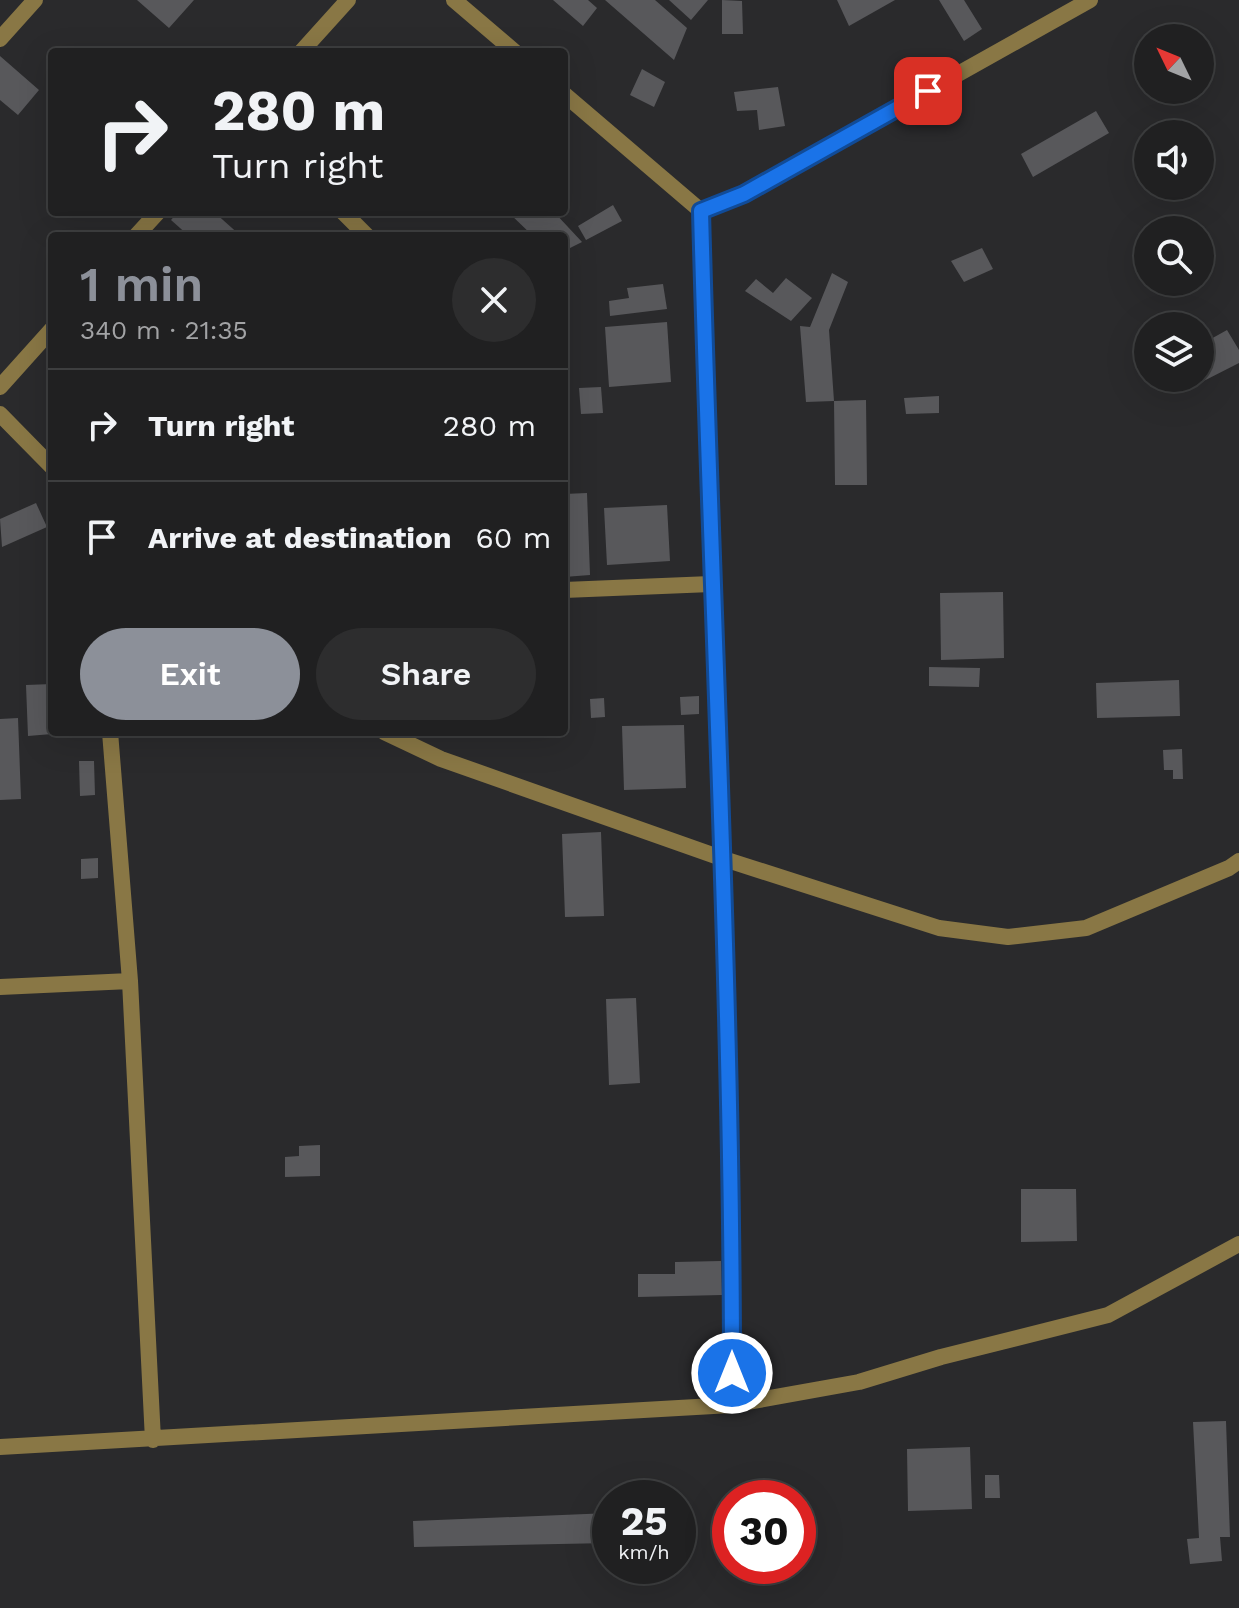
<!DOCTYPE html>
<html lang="en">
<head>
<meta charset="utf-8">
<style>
  body { margin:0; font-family:"Work Sans",sans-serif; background:#2d2d2e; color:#f1f3f6; height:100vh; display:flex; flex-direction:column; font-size:30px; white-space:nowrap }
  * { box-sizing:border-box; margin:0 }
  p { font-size:26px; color:#a2a3a5 }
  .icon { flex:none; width:44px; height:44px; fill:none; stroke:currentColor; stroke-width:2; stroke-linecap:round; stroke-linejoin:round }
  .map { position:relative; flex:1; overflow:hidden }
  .drawer { position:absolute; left:48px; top:232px; width:520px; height:504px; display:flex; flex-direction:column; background:#202021; border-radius:8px; box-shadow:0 8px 32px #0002,0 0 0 2px #3d3e3f }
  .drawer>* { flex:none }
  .hud { position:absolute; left:48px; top:48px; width:520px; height:168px; border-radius:8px; box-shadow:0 8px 32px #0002,0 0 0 2px #3d3e3f; background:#202021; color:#f1f3f6; overflow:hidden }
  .needle { width:52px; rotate:313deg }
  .controls { position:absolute; left:1134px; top:24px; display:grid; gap:16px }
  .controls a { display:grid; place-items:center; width:80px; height:80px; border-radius:50%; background:#202021; box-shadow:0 8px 32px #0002,0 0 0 2px #3d3e3f; font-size:40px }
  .speed { position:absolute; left:592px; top:1480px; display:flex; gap:16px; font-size:40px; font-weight:700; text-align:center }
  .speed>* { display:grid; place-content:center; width:104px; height:104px; border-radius:50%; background:#202021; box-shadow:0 8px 32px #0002,0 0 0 2px #3d3e3f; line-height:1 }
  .speed small { font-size:20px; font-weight:400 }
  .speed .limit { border:12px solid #d22; background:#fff; color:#111 }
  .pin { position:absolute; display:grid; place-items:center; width:68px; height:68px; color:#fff; margin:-34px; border-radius:16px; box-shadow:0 4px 12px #0006 }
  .me { position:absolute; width:88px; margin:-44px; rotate:0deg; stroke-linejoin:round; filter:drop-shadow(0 0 6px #0008) }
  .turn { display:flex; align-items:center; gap:28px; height:168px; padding:0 32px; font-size:36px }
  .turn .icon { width:104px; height:104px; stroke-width:2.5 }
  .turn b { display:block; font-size:56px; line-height:68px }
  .round { display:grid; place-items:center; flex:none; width:84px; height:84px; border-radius:42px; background:#2d2d2e }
  .overview { display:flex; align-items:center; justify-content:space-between; height:136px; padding:0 32px }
  h1 { font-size:48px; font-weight:600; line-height:60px; color:#8c9099 }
  .button { display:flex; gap:16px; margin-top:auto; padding:16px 32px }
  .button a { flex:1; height:92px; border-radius:48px; background:#8c9099; color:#fff; font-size:32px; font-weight:600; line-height:92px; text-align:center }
  .button a+a { background:#2d2d2e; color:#f1f3f6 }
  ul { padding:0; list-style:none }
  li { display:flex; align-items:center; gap:24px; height:112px; padding:0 32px; border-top:2px solid #3d3e3f }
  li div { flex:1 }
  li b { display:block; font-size:30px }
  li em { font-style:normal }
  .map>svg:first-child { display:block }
  .building { fill:#58585b }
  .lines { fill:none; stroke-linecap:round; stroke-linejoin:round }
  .minor { stroke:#897745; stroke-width:16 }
  .route-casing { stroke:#114b97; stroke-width:20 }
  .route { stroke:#1a73e8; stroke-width:14 }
</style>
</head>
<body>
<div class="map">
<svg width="1239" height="1608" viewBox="0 0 1239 1608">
  <rect width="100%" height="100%" fill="#2a2a2c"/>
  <!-- building -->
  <path class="building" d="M137,0H194L169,28Z
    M553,0H588L597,8L583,26Z
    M605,0H655L687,28L674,60Z
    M669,0H708L691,20Z
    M722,0L742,1L743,34H722Z
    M837,0H895L849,26Z
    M939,0H964L982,29L964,41Z
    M0,56L39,90L18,115L0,100Z
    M642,69L665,82L654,107L630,95Z
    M778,87L785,126L759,130L757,110L737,111L734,92Z
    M1096,111L1109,133L1033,177L1021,154Z
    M613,205L622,221L586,240L578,226Z
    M178,212H214L241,236H189L171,220Z
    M508,212H554L582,242L564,251V236H533Z
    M982,248L993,269L964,282L951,261Z
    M832,273L848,282L829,330L834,401L806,402L800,326L810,327Z
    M786,278L812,298L791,321L745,291L756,279L773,293Z
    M663,284L667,309L610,316L609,301L629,298L627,288Z
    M667,322L671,382L609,387L605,327Z
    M1227,330L1239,350V363L1182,392L1173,378H1200V345Z
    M601,387L603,413L581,414L579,388Z
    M939,396V413L906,414L904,398Z
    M866,400L867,485H835L834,401Z
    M587,493L590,575L564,577V494Z
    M36,503L47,527L2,547L0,519Z
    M667,505L670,561L607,565L604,508Z
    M1003,592L1004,658L941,660L940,593Z
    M929,667L980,668L979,687L929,686Z
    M1179,680L1180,716L1097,718L1096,683Z
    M52,684V734L28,736L26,685Z
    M699,696V714L681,715L680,697Z
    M604,698L605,717L591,718L590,699Z
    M18,718L21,799L0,800V719Z
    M684,725L686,788L624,790L622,726Z
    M1182,749L1183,779H1173V770H1164L1163,750Z
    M79,761H94L95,795L80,796Z
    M601,832L604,916L565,917L562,834Z
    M98,858V878L81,879V859Z
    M636,998L640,1083L609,1085L606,999Z
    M320,1145V1176L285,1177V1157L299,1156V1146Z
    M1021,1189H1076L1077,1241L1021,1242Z
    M721,1261L722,1295L638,1297V1274H675V1262Z
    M1226,1421L1230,1537H1220L1222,1561L1190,1564L1187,1539L1199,1538L1193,1422Z
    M970,1447L972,1509L908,1511L907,1449Z
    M985,1475H999L1000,1498H985Z
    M610,1513V1543L414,1547L413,1521Z"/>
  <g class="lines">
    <!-- minor -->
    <path class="minor" d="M454,0L515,52
      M0,39L35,0
      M301,52L348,0
      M564,94L701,211C712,609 733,1007 731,1405
      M701,211L744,194L1090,0
      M343,212L367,236
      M136,236L158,212
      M0,387L52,329
      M0,414L52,467
      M564,590L711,584
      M110,732L130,981L153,1440
      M384,732L441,759L724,859L939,928L1008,937L1086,928L1229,868L1239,861
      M0,987L130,981
      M0,1447L731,1405L859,1382L941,1357L1108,1315L1239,1244"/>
  </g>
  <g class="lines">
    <!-- route casing -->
    <g class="route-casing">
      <path id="route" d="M732,1373C732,985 711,599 701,211L744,194L928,91"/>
    </g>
    <!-- route -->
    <use href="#route" class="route"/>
  </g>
</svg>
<div class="controls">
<a><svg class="needle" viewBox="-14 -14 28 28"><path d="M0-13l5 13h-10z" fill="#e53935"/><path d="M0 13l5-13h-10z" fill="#a2a3a5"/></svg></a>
<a><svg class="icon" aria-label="sound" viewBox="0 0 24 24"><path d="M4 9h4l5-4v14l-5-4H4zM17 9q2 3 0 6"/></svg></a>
<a><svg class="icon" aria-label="search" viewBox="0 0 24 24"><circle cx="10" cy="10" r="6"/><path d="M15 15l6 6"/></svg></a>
<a><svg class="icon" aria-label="layers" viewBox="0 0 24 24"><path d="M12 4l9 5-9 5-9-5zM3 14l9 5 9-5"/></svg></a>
</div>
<div class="speed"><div>25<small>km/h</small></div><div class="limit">30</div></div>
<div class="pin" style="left:928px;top:91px;background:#d93025"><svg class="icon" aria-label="arrive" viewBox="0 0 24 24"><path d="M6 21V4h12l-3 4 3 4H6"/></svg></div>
<svg class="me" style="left:732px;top:1373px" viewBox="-20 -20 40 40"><circle r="17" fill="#1a73e8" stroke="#fff" stroke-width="3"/><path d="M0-11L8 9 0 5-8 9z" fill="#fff"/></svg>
<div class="hud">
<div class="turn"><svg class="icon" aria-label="right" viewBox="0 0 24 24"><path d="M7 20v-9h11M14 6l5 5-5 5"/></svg><div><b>280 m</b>Turn right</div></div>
</div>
<section class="drawer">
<div class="overview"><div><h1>1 min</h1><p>340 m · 21:35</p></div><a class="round"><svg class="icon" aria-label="close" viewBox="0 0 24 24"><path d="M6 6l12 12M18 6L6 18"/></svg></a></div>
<ul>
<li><svg class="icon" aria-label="right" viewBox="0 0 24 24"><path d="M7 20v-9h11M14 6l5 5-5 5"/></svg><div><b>Turn right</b></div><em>280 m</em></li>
<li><svg class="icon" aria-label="arrive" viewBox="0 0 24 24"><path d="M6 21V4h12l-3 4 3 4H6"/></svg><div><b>Arrive at destination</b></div><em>60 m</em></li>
</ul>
<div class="button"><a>Exit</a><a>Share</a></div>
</section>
</div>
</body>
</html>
